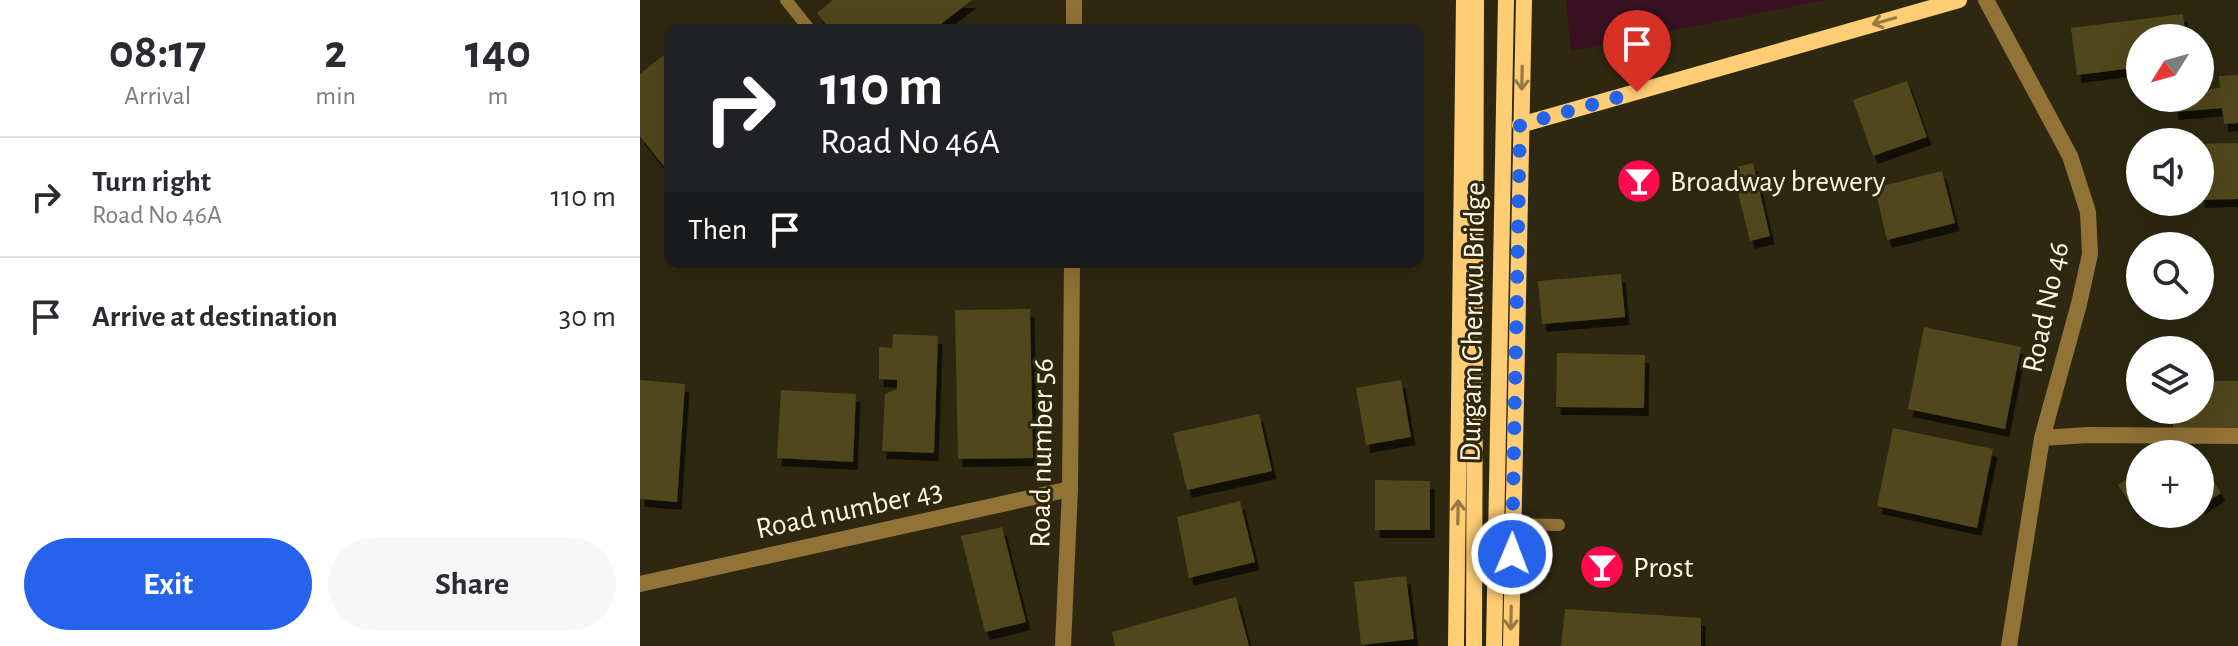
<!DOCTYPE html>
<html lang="en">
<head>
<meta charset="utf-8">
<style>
  body { margin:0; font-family:"Alegreya Sans",sans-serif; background:#f7f7f7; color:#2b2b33; height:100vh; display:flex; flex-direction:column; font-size:30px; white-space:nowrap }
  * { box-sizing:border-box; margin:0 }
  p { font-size:26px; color:#7c7c81 }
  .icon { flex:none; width:44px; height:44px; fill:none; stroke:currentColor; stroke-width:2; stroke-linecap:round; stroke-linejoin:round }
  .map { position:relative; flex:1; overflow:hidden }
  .sheet { display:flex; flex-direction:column; background:#fff; width:640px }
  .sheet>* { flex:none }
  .banner { position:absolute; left:24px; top:24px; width:760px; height:244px; border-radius:16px; box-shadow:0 8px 32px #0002; background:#202124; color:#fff; overflow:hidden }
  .needle { width:52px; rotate:233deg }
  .controls { position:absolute; left:1486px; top:24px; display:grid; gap:16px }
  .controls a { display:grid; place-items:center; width:88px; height:88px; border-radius:50%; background:#fff; box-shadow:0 8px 32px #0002; font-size:40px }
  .pin { position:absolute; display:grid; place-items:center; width:68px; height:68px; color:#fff; margin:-82px -34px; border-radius:50% 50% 50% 0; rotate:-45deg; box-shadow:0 0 8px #0007 }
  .pin .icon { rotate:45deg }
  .me { position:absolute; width:88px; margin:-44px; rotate:1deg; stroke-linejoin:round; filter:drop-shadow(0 0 6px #0008) }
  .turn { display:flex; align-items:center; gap:28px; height:168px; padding:0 24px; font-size:36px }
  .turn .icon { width:104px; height:104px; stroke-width:2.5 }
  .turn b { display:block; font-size:56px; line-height:68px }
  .then { display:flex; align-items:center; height:76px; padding:0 24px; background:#0003; gap:16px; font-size:30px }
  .eta { display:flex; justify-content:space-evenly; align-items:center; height:136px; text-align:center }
  .eta b { font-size:48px; font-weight:600; line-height:56px }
  .cta { display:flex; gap:16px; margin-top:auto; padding:16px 24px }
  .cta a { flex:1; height:92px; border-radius:48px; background:#2563eb; color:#fff; font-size:32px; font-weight:600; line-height:92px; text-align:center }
  .cta a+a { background:#f7f7f7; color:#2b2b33 }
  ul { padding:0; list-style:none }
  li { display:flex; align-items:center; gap:24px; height:120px; padding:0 24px; border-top:2px solid #e1e1e2 }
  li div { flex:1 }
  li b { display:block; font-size:30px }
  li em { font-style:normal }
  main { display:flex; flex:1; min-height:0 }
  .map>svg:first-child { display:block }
  .green { fill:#391222 }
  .building { fill:#51471a; filter:url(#shadow) }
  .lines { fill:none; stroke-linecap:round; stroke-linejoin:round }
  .service { stroke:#917237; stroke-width:12 }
  .minor { stroke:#917237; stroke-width:16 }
  .tertiary { stroke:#917237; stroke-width:16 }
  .secondary { stroke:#ffcd74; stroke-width:16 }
  .oneway { stroke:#967a42 }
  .route { stroke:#2563eb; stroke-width:14; stroke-dasharray:0 25.2 }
  .labels { text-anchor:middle; stroke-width:6; stroke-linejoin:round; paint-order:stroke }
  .poi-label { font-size:30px; fill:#fff6dd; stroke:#2e2810; text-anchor:start }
  .street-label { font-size:30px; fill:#fff6dd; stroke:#2e2810 }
</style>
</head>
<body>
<main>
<section class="sheet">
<div class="eta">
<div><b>08:17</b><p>Arrival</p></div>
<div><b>2</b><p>min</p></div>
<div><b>140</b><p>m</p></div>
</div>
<ul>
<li><svg class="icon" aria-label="right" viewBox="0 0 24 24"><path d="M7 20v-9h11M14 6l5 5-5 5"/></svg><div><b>Turn right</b><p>Road No 46A</p></div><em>110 m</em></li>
<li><svg class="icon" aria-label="arrive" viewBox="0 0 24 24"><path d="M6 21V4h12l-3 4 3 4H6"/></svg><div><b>Arrive at destination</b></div><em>30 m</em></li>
</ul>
<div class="cta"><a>Exit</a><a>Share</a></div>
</section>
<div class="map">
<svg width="1598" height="646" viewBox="0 0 1598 646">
  <defs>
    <filter id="shadow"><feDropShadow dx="4.5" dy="8" stdDeviation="0" flood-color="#0009"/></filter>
  </defs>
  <rect width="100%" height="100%" fill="#2e2810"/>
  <!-- green -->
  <path class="green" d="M926,0H1185L931,51Z"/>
  <!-- building -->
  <path class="building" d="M193,0H332L293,30H190L177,13Z
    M1543,14L1546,38H1500V67L1437,75L1431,28Z
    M30,50V174L0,136V74Z
    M1598,75V123L1584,124L1582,108L1534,112L1533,98H1560V90L1580,88L1579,76Z
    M1267,81L1287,137L1233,156L1213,100Z
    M1598,143V199L1560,200V144Z
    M1113,163L1130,236L1110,241L1092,168Z
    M1302,171L1315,223L1247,240L1235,188Z
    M981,274L985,317L902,324L898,281Z
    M390,309L393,458L318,459L315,310Z
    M1284,327L1381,347L1365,429L1268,409Z
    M253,334L298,336L294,453L242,451L245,394L257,389V380L239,379V347L252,348Z
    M917,353L1005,355L1004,408L916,407Z
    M0,380L45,384L37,502L0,499Z
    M761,380L771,437L726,445L716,388Z
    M1560,381H1598V429H1533V415H1522V410H1560Z
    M141,390L216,394L213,462L137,458Z
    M619,414L632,471L547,490L533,433Z
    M1253,428L1353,449L1337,528L1237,506Z
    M1560,460L1581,493L1560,507Z
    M1500,470V504L1493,508L1478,485Z
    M735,480L790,481V530H735Z
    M600,501L615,562L549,578L537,517Z
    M362,527L386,622L345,632L321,536Z
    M766,576L774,639L721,645L714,582Z
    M596,597L609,646H475L472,632Z
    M925,609L1061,618V646H921Z"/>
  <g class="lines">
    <!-- service -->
    <path class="service" d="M146,0L170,30
      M873,524L919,525"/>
    <!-- minor -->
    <path class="minor" d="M1346,0L1430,156L1448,212L1450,254L1439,304L1402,438L1369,646
      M1402,438L1448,435L1598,436
      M0,584L430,489"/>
    <!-- tertiary -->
    <path class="tertiary" d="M434,30V0
      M423,646L430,489L432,262"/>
    <!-- secondary -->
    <path class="secondary" d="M880,125L1319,0
      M816,646L824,0
      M834,646L836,0
      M854,646L866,0
      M871,646L884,0"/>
  </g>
  <!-- one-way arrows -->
  <defs><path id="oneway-shaft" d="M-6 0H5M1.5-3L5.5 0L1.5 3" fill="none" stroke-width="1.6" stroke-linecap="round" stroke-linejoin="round" transform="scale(2)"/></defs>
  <g class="oneway">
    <use href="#oneway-shaft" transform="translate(1244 21) rotate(164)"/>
    <use href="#oneway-shaft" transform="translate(882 78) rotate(91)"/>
    <use href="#oneway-shaft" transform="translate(818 512) rotate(-89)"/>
    <use href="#oneway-shaft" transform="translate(871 618) rotate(91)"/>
  </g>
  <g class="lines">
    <!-- route -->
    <path class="route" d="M872,554L880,125L997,92"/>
  </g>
  <!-- icons -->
  <defs>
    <g id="bar-disc" transform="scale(2.3)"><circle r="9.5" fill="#ff094f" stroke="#2e2810"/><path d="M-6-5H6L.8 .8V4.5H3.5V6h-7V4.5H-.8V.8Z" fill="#fff"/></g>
  </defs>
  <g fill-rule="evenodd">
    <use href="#bar-disc" x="999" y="181"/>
    <use href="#bar-disc" x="962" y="567"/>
  </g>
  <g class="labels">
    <!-- poi labels -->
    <g class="poi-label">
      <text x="1030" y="191">Broadway brewery</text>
      <text x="993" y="577">Prost</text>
    </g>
    <!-- street labels -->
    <g class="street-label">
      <text transform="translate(1405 307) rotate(-78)" y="10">Road No 46</text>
      <text transform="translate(832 322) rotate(-89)" y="10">Durgam Cheruvu Bridge</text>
      <text transform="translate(401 453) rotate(-89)" y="10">Road number 56</text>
      <text transform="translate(209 509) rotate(-12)" y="10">Road number 43</text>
    </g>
  </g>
</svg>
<div class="controls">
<a><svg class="needle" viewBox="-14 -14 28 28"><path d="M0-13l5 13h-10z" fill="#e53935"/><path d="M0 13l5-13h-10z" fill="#7c7c81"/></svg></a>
<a><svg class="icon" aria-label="sound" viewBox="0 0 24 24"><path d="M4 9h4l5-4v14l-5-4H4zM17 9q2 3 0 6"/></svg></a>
<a><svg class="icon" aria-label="search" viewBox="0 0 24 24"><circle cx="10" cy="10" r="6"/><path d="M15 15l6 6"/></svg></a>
<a><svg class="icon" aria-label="layers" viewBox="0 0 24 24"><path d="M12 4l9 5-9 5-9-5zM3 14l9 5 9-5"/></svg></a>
<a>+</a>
</div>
<div class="pin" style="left:997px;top:92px;background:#d93025"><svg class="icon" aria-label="arrive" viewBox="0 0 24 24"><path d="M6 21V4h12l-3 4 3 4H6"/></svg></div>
<svg class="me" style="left:872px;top:554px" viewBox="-20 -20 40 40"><circle r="17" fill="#2563eb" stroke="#fff" stroke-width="3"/><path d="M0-11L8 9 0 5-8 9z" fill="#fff"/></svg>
<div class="banner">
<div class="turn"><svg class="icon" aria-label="right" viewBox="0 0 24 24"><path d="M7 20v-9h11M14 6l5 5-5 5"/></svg><div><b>110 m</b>Road No 46A</div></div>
<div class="then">Then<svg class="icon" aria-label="arrive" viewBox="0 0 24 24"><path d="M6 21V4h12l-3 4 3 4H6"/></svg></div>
</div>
</div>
</main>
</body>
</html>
